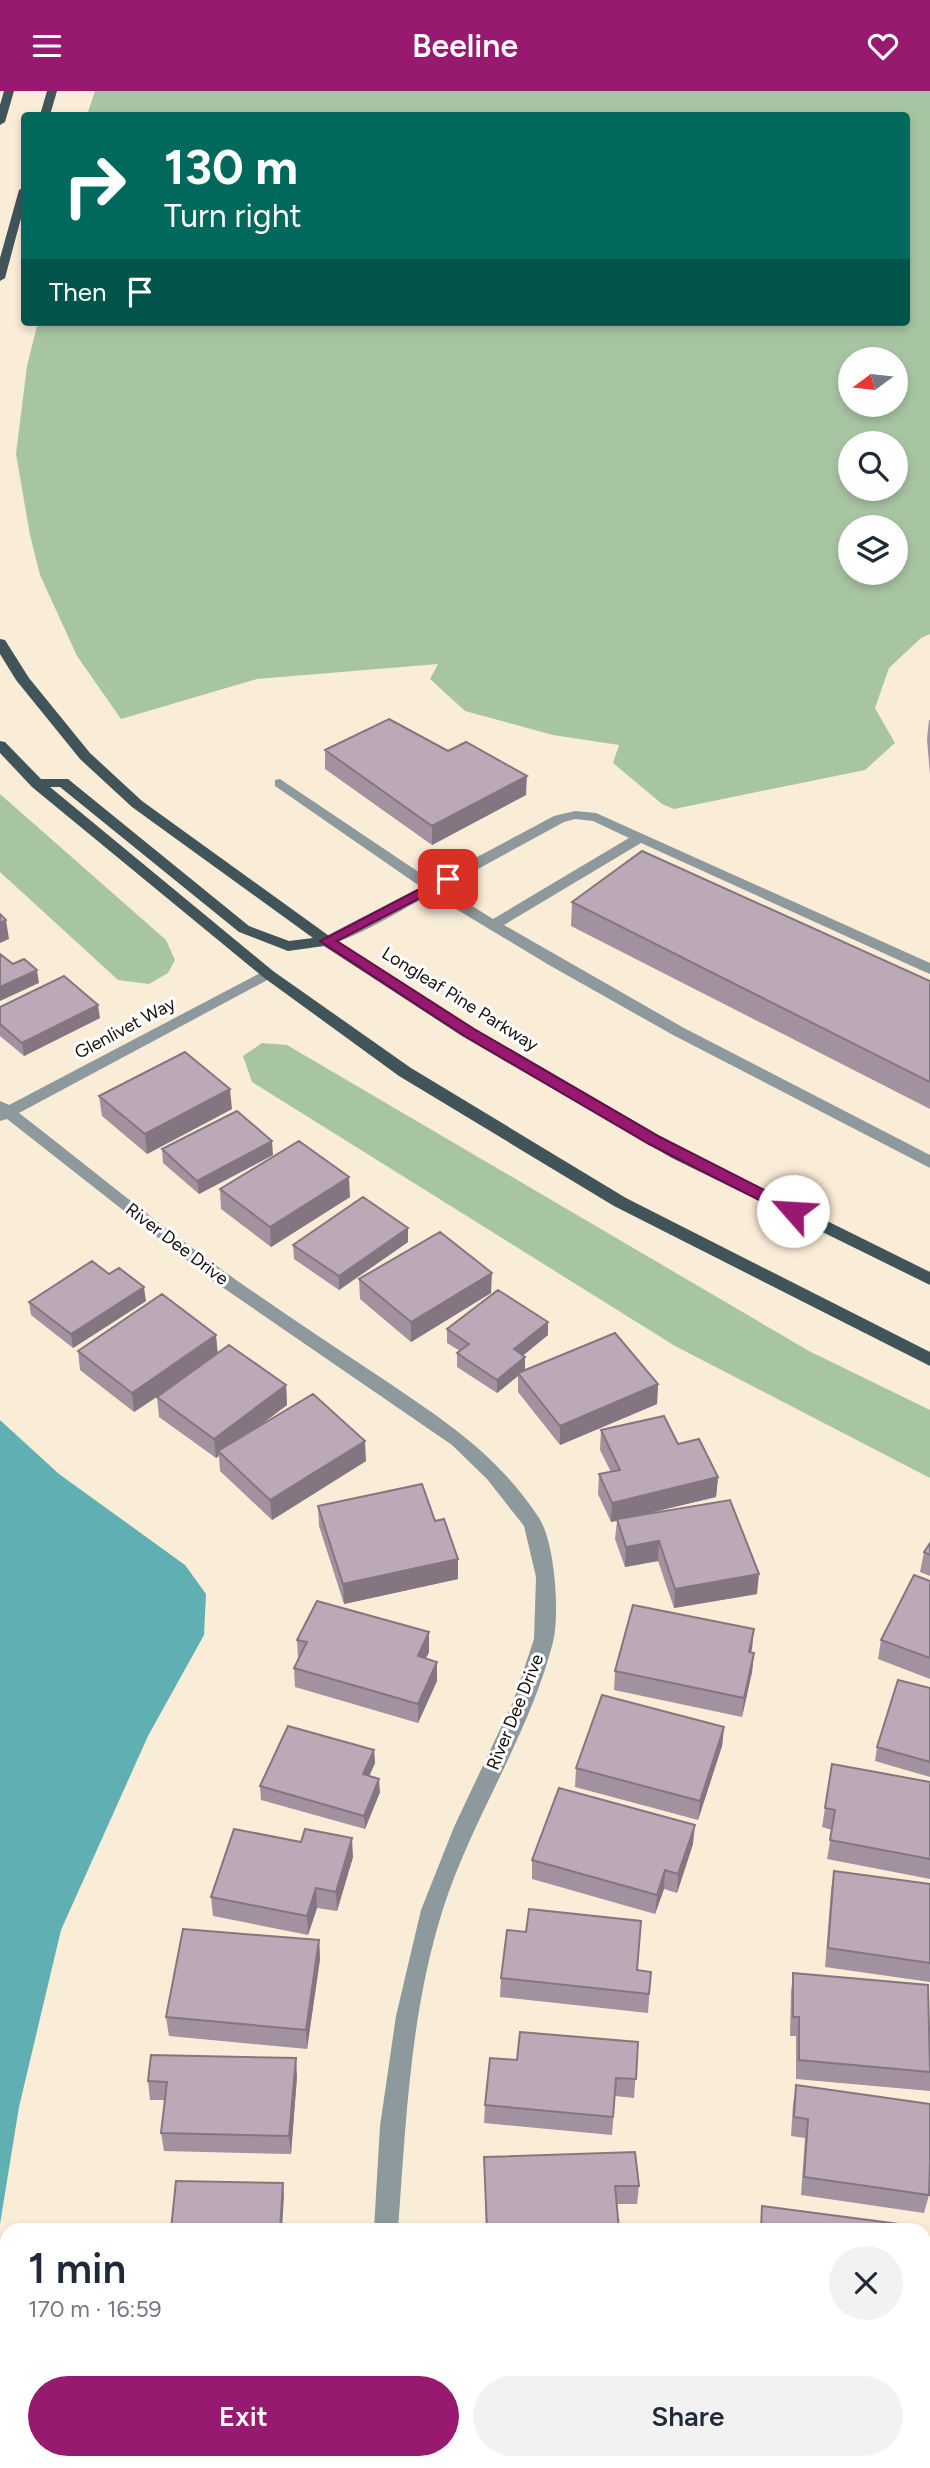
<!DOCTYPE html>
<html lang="en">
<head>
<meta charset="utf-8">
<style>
  body { margin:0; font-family:Figtree,sans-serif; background:#f2f2f3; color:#1f2937; height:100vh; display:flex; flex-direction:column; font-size:26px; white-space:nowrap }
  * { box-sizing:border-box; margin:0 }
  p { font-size:23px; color:#747a83 }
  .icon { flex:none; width:38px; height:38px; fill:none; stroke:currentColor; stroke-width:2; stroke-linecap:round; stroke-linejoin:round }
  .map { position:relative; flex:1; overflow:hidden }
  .details { position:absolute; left:0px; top:2132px; width:931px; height:247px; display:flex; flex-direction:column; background:#fff; border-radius:21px 21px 0 0; box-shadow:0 4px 10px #0003 }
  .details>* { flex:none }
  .top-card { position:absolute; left:21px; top:21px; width:889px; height:214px; border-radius:7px; box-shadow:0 4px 10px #0003; background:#00695c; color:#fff; overflow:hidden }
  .needle { width:46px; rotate:255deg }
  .buttons { position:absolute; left:838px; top:256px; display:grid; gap:14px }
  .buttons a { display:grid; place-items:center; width:70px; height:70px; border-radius:50%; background:#fff; box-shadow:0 4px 10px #0003; font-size:35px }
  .pin { position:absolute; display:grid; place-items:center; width:60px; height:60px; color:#fff; margin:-30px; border-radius:14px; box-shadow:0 4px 10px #0006 }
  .me { position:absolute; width:77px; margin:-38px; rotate:296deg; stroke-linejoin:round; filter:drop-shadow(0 0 5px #0008) }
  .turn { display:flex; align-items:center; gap:24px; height:147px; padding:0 28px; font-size:32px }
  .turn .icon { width:91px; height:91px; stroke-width:2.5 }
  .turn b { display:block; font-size:49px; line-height:60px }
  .then { display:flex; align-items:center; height:66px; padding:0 28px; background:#0003; gap:14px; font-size:26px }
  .round { display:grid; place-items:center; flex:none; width:74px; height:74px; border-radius:37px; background:#f2f2f3 }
  .summary { display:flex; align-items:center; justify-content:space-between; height:119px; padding:0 28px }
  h1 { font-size:42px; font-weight:600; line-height:52px }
  .action { display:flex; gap:14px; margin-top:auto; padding:14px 28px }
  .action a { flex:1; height:80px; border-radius:42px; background:#981970; color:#fff; font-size:28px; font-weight:600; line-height:80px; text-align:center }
  .action a+a { background:#f2f2f3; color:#1f2937 }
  header { display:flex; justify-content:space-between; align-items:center; height:91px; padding:0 28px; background:#981970; color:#fff; font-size:32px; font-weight:600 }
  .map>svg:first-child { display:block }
  .green { fill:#a8c5a3; fill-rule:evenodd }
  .water { fill:#60afb3 }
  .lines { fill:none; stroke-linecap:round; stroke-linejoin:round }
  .minor { fill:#8e999d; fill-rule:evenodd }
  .major { fill:#40545a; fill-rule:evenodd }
  .wall { fill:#a2919e }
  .shaded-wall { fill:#847681 }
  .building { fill:#bca9b8; stroke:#847681; stroke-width:2 }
  .route { fill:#981970; stroke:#631049; stroke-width:2 }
  .labels { text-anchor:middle; stroke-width:6; stroke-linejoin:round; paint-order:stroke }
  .street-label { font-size:18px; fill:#15110a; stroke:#fff }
</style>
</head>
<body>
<header><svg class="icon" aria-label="menu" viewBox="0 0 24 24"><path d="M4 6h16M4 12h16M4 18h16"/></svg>Beeline<svg class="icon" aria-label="heart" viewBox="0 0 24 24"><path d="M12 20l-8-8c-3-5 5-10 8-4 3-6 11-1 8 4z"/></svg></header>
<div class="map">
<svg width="930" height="2377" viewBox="0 0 930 2377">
  <rect width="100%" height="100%" fill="#faedd8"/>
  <!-- green -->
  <path class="green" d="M95,0H930V543L921,547L889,577L875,617L895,652L865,679L674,718L662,713L613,672L619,654L553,644L465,620L430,588L438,573L257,588L121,628L77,565L40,484L30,444L16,363L27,275L38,231H906V24H87ZM850,268H896V313H850ZM850,352H896V397H850ZM850,436H896V481H850Z
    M0,703L166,849L175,869L168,882L149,893L118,889L0,781Z
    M262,952L287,954L809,1260L930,1319V1387L675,1255L252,991L243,965Z"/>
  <!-- water -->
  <path class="water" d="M0,1329L59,1383L185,1474L206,1503L204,1544L148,1645L61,1839L19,2016L0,2133Z"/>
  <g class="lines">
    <!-- minor -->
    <path class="minor" d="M280,688L432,790L554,725L575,720L596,722L930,872V883L925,881L641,752L504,834L684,937L930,1064V1077L673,944L549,874L431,803C412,813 339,858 322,853L319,850L322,847L421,796L275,695V689ZM575,728L593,730L629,747L493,828L443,797L564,731Z
      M268,878L273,880L276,883L273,886L19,1022C88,1075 155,1131 225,1181C277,1218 330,1253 383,1288C445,1330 497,1363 539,1427C555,1451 560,1524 553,1551C529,1645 472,1727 443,1818C410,1922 406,2031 398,2138H374L380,2035L396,1925L421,1819L454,1736L513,1611L534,1548L536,1486L524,1435L487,1388L452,1354L212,1189L7,1028L0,1030V1010L9,1014Z
      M362,2371H388V2377H362Z"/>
    <!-- major -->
    <path class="major" d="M4,0H14L5,31L0,34V14Z
      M47,0H57L50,24H40Z
      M24,96V116L5,187L0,190V167L19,99Z
      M0,548L5,549L29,587L90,662L142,710L332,847L474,937L684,1059L930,1181V1194L672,1067L462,945L324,855L288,860L239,841L60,696H50L273,880L411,977L626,1107L930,1261V1275L614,1115L399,985L263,886L32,696L0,662V650L5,651L41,688H68L249,835L289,850L313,847L132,716L80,668L16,589L0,563Z"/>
  </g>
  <!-- wall -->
  <path class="wall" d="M929,629H930V684L927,648Z
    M325,659L526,704L432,754L325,678Z
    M572,811L930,890V1018L571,835Z
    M0,916L100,927L24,965L0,945Z
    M99,1005L232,1018L147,1063L102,1025Z
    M162,1058L273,1064L199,1103L163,1072Z
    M220,1098L350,1106L271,1156L221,1118Z
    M408,1151L339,1199L294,1168L293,1154Z
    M359,1188L491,1202L411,1251L360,1208Z
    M146,1210L73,1257L31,1224L29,1211Z
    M548,1231V1244L523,1264L525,1279L658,1293L657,1313L560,1354L518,1301V1285L497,1302L457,1276V1262L460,1260L447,1252V1238Z
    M78,1260L217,1262L286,1294L287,1314L257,1337L366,1370L272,1429L220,1380L219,1365L216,1367L159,1326L157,1306L134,1321L80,1279Z
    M601,1339L678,1353L718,1386L716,1406L641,1424L757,1503L674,1517L658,1470L625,1476L615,1448L617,1430L611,1431L598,1403L599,1383L611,1381L600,1359Z
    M318,1415L435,1430L458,1468V1488L344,1513L319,1435Z
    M930,1452V1485L920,1481L924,1461Z
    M930,1490V1588L878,1568L881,1549Z
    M429,1541V1561L426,1567L437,1571V1590L418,1632L295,1596L294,1577L298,1567L297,1549Z
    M751,1561L754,1562L752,1581L742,1626L614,1599L615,1580Z
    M930,1597V1686L875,1670L877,1656Z
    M724,1636L722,1655L698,1729L575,1696L576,1677Z
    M374,1659L375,1672L369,1685L380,1701L365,1738L261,1709L260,1695Z
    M832,1673L930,1691V1788L827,1768L832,1739L822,1736Z
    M301,1751L353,1766L337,1820L317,1817L308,1844L213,1825L211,1806Z
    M693,1753L677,1802L664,1798L655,1823L532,1788V1769Z
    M834,1780L930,1793V1891L825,1876L831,1799Z
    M319,1849L320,1868L307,1958L169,1945L166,1926Z
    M637,1879L651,1881L648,1922L500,1906L501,1887Z
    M793,1882L930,1937V2000L796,1988V1945H790L791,1901Z
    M638,1951L634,2007L615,2005L612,2044L484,2032L485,2014L517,1969Z
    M297,1985L291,2063L164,2060L161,2042L165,2009H150L148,1990Z
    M796,1994L929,2104L924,2122L801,2104L805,2047L791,2045L793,2013Z
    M484,2066L639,2095L637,2113H617L619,2138H486Z
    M803,2371H924L929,2375L928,2377H803Z"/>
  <!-- shaded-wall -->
  <path class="shaded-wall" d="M527,685L526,704L432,754V735Z
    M6,829L9,848L0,852V832Z
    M37,879L39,892L0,910V896Z
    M98,914L100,927L24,965L22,952Z
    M230,998L232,1018L147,1063L145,1043Z
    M272,1050L273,1064L199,1103L197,1090Z
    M349,1086L350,1106L271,1156L270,1136Z
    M408,1137V1151L339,1199V1185Z
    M492,1182L491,1202L411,1251V1231Z
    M144,1196L146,1210L73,1257L71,1243Z
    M548,1231V1244L514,1272V1258Z
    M216,1244L218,1264L134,1321L132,1302Z
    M525,1266V1280L518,1282V1285L497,1302V1289Z
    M658,1293L657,1313L560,1354V1335Z
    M286,1294L287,1314L221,1363L218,1360L219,1365L216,1367L214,1348Z
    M365,1350L366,1370L272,1429L270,1409Z
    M718,1386L716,1406L611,1431L612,1412Z
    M659,1450L658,1470L625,1476L626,1456Z
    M458,1468V1488L344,1513L343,1493Z
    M759,1483L757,1503L674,1517L675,1498Z
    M754,1538L752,1558L747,1580L749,1561Z
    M429,1541V1561L418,1584V1565Z
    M754,1562L752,1581L742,1626L744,1607Z
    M437,1571V1590L418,1632V1613Z
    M724,1636L722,1655L698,1729L700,1710Z
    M374,1659L375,1672L364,1697L363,1683Z
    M379,1688L380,1701L365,1738L364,1725Z
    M695,1734L693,1753L677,1802L678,1783Z
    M352,1747L353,1766L337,1820L336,1801Z
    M665,1779L664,1798L655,1823L657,1804Z
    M316,1797L317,1817L308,1844L307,1825Z
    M319,1849L320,1868L307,1958L306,1939Z
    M296,1967L297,1985L291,2063L289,2045Z
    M283,2092L284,2105L282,2138H280Z"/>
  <!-- building -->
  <path class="building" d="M389,628L448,660L466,651L527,685L432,735L325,659Z
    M642,760L930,890V991L572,811Z
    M0,823L6,829L0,832Z
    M0,863L13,873L24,868L37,879L0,896Z
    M64,885L98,914L22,952L0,933V916Z
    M185,961L230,998L145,1043L99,1005Z
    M237,1020L272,1050L197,1090L162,1058Z
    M299,1050L349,1086L270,1136L220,1098Z
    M363,1106L408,1137L339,1185L293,1154Z
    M440,1141L492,1182L411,1231L359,1188Z
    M92,1170L109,1183L119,1177L144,1196L71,1243L29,1211Z
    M498,1199L548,1231L514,1258L525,1266L497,1289L457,1262L469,1253L447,1238Z
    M162,1203L216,1244L132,1302L78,1260Z
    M615,1242L658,1293L560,1335L518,1282Z
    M229,1254L286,1294L214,1348L157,1306Z
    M313,1303L365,1350L270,1409L218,1360Z
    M664,1325L678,1353L699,1348L718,1386L612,1412L599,1383L620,1379L601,1339Z
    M422,1393L435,1430L444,1428L458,1468L343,1493L318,1415Z
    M730,1409L759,1483L675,1498L659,1450L626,1456L617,1428Z
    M930,1452V1464L924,1461Z
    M914,1484L930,1490V1567L881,1549Z
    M317,1510L429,1541L418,1565L437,1571L418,1613L294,1577L307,1551L297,1549Z
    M633,1514L754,1538L749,1561L754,1562L744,1607L615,1580Z
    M898,1589L930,1597V1671L877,1656Z
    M602,1604L724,1636L700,1710L576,1677Z
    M288,1635L374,1659L363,1683L379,1688L364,1725L260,1695Z
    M832,1673L930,1691V1768L830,1749L835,1719L825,1717Z
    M559,1697L695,1734L678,1783L665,1779L657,1804L532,1769Z
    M234,1738L301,1751L305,1738L352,1747L336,1801L316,1797L307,1825L211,1806Z
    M834,1780L930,1793V1872L828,1857Z
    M529,1818L641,1830L637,1879L651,1881L649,1903L501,1887L507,1839L526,1841Z
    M183,1838L319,1849L306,1939L166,1926Z
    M793,1882L928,1894L930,1981L799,1969V1926H793Z
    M520,1941L638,1951L636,1988L616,1987L613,2026L485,2014L490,1967L517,1969Z
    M151,1964L296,1967L289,2045L161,2042L167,1991L148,1990Z
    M796,1994L930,2013V2070L929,2104L804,2086L808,2028L794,2026Z
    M635,2061L639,2095H615L619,2138H487L484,2066Z
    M176,2090L283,2092L280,2138H171Z
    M762,2115L906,2134V2138H761Z
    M924,2316H926L929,2375L877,2371H924Z
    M110,2371H264V2377H109Z
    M627,2371V2377H470V2372Z"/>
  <!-- route -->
  <path class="route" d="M448,783L453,785V790L337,850L474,938L660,1046L798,1116L800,1120L798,1123H787L649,1053L463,944L320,850Z"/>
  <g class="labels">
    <!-- street labels -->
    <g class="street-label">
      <text transform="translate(460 908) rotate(32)" y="6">Longleaf Pine Parkway</text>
      <text transform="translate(125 937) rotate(-28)" y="6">Glenlivet Way</text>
      <text transform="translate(177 1153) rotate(37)" y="6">River Dee Drive</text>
      <text transform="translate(515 1621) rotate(-68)" y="6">River Dee Drive</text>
    </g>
  </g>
</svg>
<div class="buttons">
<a><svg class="needle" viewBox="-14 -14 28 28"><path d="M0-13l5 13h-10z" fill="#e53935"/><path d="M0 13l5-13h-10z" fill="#747a83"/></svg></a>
<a><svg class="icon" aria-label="search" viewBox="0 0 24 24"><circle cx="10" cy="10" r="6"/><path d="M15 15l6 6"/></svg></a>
<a><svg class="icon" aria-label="layers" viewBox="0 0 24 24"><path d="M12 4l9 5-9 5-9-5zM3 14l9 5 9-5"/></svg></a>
</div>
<div class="pin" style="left:448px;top:788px;background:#d93025"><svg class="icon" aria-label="arrive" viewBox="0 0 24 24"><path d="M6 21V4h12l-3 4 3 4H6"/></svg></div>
<svg class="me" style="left:793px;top:1120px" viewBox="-20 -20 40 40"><circle r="19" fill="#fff"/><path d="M0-13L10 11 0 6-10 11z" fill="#981970"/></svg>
<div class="top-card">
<div class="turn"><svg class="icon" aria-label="right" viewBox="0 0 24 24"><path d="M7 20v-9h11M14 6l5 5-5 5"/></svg><div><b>130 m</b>Turn right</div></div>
<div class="then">Then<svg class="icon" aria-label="arrive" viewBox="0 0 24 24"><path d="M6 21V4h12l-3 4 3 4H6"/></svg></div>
</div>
<section class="details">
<div class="summary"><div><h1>1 min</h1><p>170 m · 16:59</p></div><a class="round"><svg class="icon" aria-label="close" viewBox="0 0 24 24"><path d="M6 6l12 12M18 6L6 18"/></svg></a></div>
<div class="action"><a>Exit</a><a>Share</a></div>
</section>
</div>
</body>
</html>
